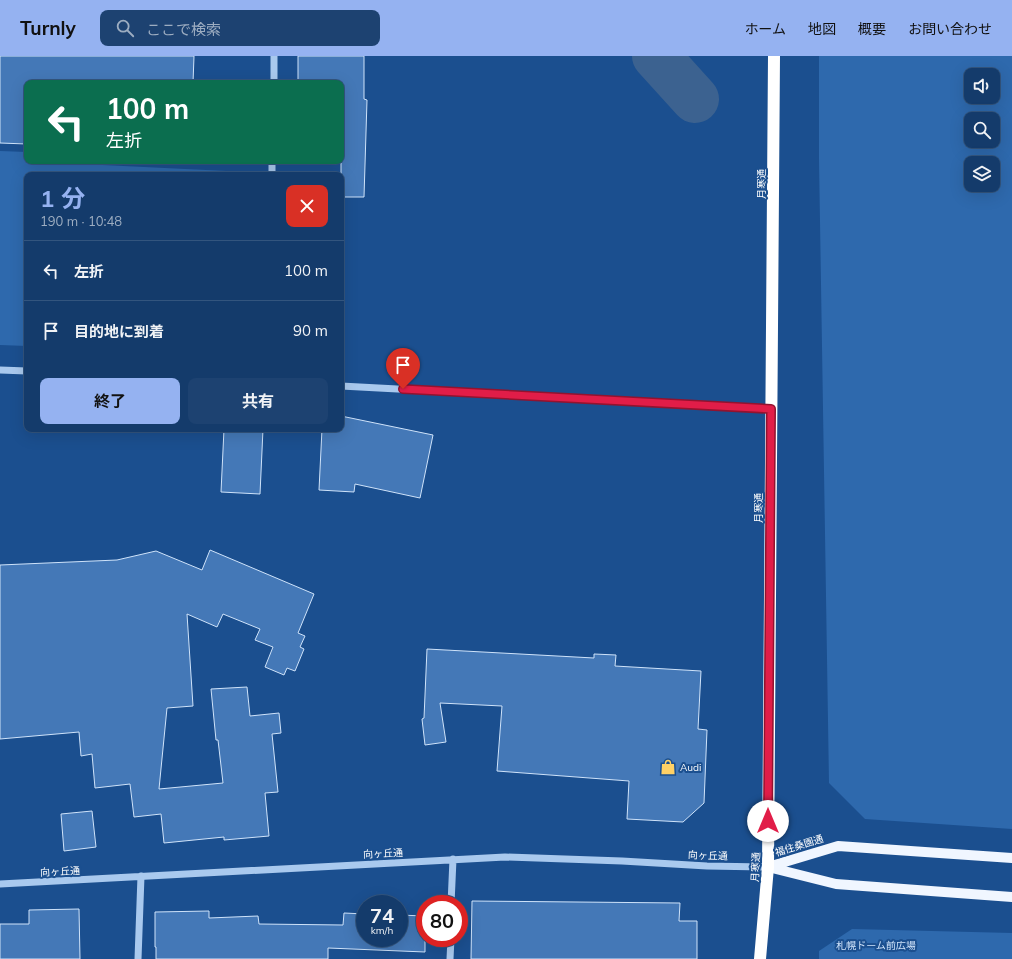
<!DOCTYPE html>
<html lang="ja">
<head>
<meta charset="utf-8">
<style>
  body { margin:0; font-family:Mulish,"Noto Sans JP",sans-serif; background:#1d4271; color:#f1f3f6; height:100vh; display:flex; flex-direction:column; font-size:15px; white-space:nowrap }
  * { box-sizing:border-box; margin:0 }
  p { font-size:13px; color:#9dadc1 }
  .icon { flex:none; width:22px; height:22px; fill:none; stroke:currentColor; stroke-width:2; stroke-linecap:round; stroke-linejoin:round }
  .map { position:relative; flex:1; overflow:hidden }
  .panel { position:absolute; left:24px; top:116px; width:320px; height:260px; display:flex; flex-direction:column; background:#143b6b; border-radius:8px; box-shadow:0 4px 16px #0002,0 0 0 1px #33557e }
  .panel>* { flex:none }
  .hud { position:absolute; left:24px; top:24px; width:320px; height:84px; border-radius:8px; box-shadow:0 4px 16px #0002,0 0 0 1px #33557e; background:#0b6e4f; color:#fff; overflow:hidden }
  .tools { position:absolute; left:964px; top:12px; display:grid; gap:8px }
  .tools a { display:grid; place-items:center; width:36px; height:36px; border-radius:8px; background:#143b6b; box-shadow:0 4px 16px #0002,0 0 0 1px #33557e; font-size:20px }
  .speed { position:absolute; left:356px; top:839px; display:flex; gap:8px; font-size:20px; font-weight:700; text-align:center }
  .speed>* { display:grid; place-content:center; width:52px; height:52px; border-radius:50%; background:#143b6b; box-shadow:0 4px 16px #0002,0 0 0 1px #33557e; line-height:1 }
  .speed small { font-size:10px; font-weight:400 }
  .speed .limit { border:6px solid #d22; background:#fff; color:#111 }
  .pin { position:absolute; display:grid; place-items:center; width:34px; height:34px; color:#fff; margin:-41px -17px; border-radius:50% 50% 50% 0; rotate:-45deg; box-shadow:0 0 4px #0007 }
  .pin .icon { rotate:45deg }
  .me { position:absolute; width:44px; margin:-22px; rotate:0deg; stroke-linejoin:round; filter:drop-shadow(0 0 3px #0008) }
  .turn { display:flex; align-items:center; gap:14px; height:84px; padding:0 16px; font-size:18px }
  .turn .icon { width:52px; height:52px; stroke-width:2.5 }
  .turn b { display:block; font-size:28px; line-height:34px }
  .round { display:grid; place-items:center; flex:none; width:42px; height:42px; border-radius:8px; background:#1d4271 }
  .head { display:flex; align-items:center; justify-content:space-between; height:68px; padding:0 16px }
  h1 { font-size:24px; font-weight:700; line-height:30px; color:#95b2f1 }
  .cta { display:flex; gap:8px; margin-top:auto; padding:8px 16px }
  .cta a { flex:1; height:46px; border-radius:8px; background:#95b2f1; color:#111; font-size:16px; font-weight:700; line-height:46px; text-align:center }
  .cta a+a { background:#1d4271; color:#f1f3f6 }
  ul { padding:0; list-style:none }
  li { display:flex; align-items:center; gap:12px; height:60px; padding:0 16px; border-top:1px solid #33557e }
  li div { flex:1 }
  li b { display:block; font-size:15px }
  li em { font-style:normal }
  header { display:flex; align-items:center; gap:24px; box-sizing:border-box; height:56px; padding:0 20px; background:#95b2f1; color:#111 }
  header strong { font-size:19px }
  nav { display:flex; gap:22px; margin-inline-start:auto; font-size:14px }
  .search { width:280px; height:36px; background:#1d4271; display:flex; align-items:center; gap:10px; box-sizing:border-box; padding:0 14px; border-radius:8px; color:#9dadc1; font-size:15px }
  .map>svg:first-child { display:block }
  .green { fill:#2e69ad; fill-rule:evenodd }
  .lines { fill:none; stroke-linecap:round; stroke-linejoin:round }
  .river { stroke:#3c6290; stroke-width:48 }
  .building { fill:#4478b7; stroke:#cfe3fa }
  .minor { stroke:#a9c9ee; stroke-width:7 }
  .major { stroke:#f0f6ff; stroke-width:10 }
  .highway { stroke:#fff; stroke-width:12 }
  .route-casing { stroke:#92132f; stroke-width:10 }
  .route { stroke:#e11d48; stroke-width:7 }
  .labels { text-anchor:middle; stroke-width:4; stroke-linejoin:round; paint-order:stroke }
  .street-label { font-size:10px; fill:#fff; stroke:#1b4f8f }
  .poi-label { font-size:10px; fill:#fff; stroke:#1b4f8f; text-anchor:start }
  .park-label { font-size:10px; fill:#cfe3fa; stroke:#1b4f8f }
</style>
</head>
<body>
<header>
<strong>Turnly</strong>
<div class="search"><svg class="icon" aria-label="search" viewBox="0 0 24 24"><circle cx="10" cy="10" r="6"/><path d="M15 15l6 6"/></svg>ここで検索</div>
<nav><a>ホーム</a><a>地図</a><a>概要</a><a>お問い合わせ</a></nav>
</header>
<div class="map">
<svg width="1012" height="903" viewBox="0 0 1012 903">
  <rect width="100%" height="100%" fill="#1b4f8f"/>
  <!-- green -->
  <path class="green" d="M819,0H1012V773L865,763L829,727L819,103ZM971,19H993V41H971ZM971,63H993V85H971ZM971,107H993V129H971Z
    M0,95L27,96V105H103V109L247,116V119H27V290L0,289Z
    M852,873L1012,877V903H819V895Z"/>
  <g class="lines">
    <!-- river -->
    <path class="river" d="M656,0L695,43"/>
  </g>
  <!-- building -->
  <path class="building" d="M0,0H194L193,27H27V88L0,87Z
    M298,0H364V43L367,44L364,141H341V27H298Z
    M341,360L433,379L420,442L355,428L354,436L319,434L322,373H341Z
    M224,373H263L260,438L221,436Z
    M210,494L314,538L298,577L305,580L300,591L304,593L295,615L287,612L284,619L265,611L273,591L255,584L260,573L223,558L217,571L187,558L193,650L167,652L159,733L223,727L218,684H216L211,633L247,631L250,660L279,657L281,677L272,678L278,736L265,737L269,780L224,784V781L164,787L161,758L134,761L130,728L95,732L92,698L81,700L79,676L0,683V509L117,504L156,495L202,514Z
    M427,593L594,602V598L616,599L615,610L701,615L698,673L707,674L704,747L683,766L627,763L629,725L497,715L502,650L440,647L446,686L425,689L422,663L424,662Z
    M92,755L96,791L64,795L61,758Z
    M472,845L680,847L679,865H697V903H471Z
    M79,853L80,903H0V868H29V854Z
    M209,855V862L258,860L259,868L343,869L344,857L365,858V882H399V859L425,860V896L328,892V903H156V891H155V856Z"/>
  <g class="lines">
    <!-- minor -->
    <path class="minor" d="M274,27V0
      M272,119V105
      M0,314L27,315
      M341,330L771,353
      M0,828L505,801L622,805L707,810L768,811
      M451,848L453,803
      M138,903L141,820
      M450,903L451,882"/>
    <!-- major -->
    <path class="major" d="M768,811L838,790L1012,802
      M768,811L836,828L1012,841"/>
    <!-- highway -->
    <path class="highway" d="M760,903L768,811L774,0"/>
  </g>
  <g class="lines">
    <!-- route casing -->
    <g class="route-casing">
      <path id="route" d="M403,333L771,353L768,765"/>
    </g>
    <!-- route -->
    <use href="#route" class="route"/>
  </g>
  <!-- icons -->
  <defs>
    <g id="shop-bare" transform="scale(1.2)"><path d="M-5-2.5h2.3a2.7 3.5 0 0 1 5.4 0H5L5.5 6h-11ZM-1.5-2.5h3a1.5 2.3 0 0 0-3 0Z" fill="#ffd166" stroke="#1b4f8f" stroke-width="2.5" paint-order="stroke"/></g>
  </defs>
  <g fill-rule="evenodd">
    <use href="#shop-bare" x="668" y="711"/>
  </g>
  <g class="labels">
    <!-- street labels -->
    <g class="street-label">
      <text transform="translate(761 128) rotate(-90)" y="4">月寒通</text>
      <text transform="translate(758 452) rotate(-90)" y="4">月寒通</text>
      <text transform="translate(799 789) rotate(-17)" y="4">福住桑園通</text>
      <text transform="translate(383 797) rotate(-3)" y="4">向ヶ丘通</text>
      <text transform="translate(708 799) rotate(2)" y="4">向ヶ丘通</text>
      <text transform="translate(755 811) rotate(-87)" y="4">月寒通</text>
      <text transform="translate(60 815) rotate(-3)" y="4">向ヶ丘通</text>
    </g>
    <!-- poi labels -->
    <g class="poi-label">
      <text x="680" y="715">Audi</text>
    </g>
    <!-- park labels -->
    <g class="park-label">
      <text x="876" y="893">札幌ドーム前広場</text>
    </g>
  </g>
</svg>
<div class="tools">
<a><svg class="icon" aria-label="sound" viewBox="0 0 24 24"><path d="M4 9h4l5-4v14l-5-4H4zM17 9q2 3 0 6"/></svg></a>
<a><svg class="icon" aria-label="search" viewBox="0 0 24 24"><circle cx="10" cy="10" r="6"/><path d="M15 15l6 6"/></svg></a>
<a><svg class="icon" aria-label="layers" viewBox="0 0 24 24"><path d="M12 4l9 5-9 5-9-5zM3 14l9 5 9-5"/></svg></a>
</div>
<div class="speed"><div>74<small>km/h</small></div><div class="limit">80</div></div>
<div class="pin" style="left:403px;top:333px;background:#d93025"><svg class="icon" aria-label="arrive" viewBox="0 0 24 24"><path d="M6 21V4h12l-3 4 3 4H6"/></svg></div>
<svg class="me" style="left:768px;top:765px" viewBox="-20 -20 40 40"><circle r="19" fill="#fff"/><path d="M0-13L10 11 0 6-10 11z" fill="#e11d48"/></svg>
<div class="hud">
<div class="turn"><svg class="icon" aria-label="left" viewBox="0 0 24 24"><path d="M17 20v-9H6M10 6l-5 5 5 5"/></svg><div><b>100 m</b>左折</div></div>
</div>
<section class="panel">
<div class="head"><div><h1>1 分</h1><p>190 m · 10:48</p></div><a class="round" style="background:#d93025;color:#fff"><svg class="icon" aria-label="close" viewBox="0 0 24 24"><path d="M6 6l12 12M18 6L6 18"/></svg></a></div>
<ul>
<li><svg class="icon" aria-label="left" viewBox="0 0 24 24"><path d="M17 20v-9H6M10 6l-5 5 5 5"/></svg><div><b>左折</b></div><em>100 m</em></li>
<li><svg class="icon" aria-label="arrive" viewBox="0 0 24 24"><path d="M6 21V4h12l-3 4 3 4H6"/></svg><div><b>目的地に到着</b></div><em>90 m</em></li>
</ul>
<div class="cta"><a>終了</a><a>共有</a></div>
</section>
</div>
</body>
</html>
